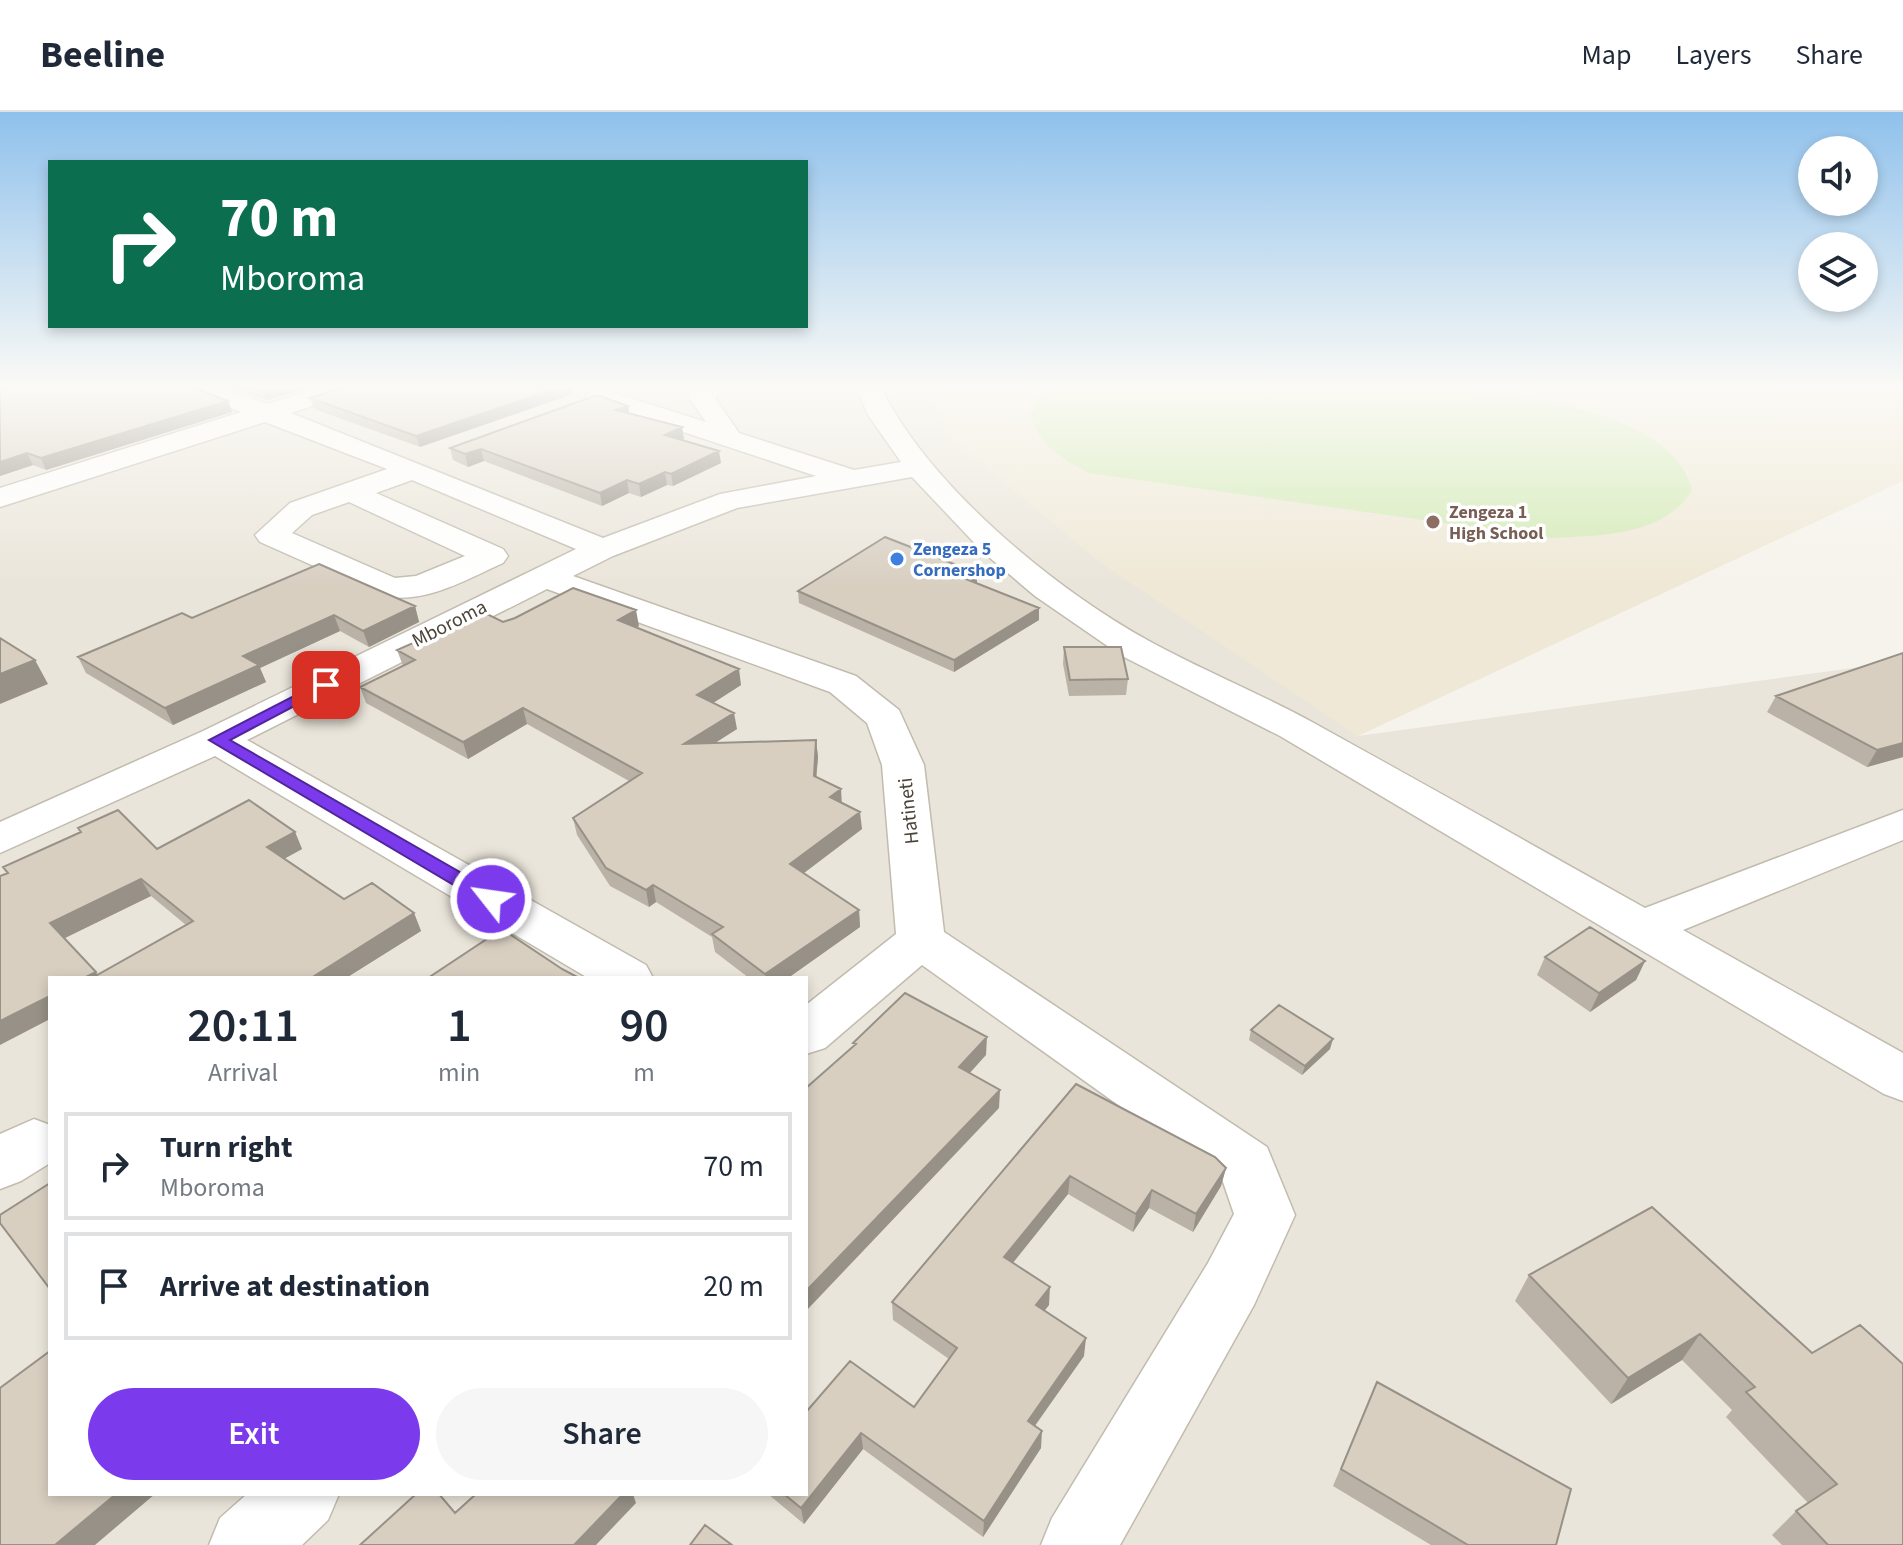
<!DOCTYPE html>
<html lang="en">
<head>
<meta charset="utf-8">
<style>
  body { margin:0; font-family:"Source Sans 3",sans-serif; background:#f6f6f7; color:#1f2937; height:100vh; display:flex; flex-direction:column; font-size:30px; white-space:nowrap }
  * { box-sizing:border-box; margin:0 }
  p { font-size:26px; color:#747a83 }
  .icon { flex:none; width:44px; height:44px; fill:none; stroke:currentColor; stroke-width:2; stroke-linecap:round; stroke-linejoin:round }
  .map { position:relative; flex:1; overflow:hidden }
  .panel { position:absolute; left:48px; top:864px; width:760px; height:520px; display:flex; flex-direction:column; background:#fff; border-radius:0px; box-shadow:0 4px 12px #0003 }
  .panel>* { flex:none }
  .hud { position:absolute; left:48px; top:48px; width:760px; height:168px; border-radius:0px; box-shadow:0 4px 12px #0003; background:#0b6e4f; color:#fff; overflow:hidden }
  .buttons { position:absolute; left:1798px; top:24px; display:grid; gap:16px }
  .buttons a { display:grid; place-items:center; width:80px; height:80px; border-radius:50%; background:#fff; box-shadow:0 4px 12px #0003; font-size:40px }
  .pin { position:absolute; display:grid; place-items:center; width:68px; height:68px; color:#fff; margin:-34px; border-radius:16px; box-shadow:0 4px 12px #0006 }
  .me { position:absolute; width:88px; margin:-44px; rotate:300deg; stroke-linejoin:round; filter:drop-shadow(0 0 6px #0008) }
  .turn { display:flex; align-items:center; gap:28px; height:168px; padding:0 40px; font-size:36px }
  .turn .icon { width:104px; height:104px; stroke-width:2.5 }
  .turn b { display:block; font-size:56px; line-height:68px }
  .eta { display:flex; justify-content:space-evenly; align-items:center; height:136px; text-align:center }
  .eta b { font-size:48px; font-weight:600; line-height:56px }
  .primary-button { display:flex; gap:16px; margin-top:auto; padding:16px 40px }
  .primary-button a { flex:1; height:92px; border-radius:48px; background:#7c3aed; color:#fff; font-size:32px; font-weight:600; line-height:92px; text-align:center }
  .primary-button a+a { background:#f6f6f7; color:#1f2937 }
  ul { padding:0; list-style:none }
  li { display:flex; align-items:center; gap:24px; height:108px; margin:0 16px 12px; padding:0 24px; border:4px solid #e0e1e3; border-radius:0px }
  li div { flex:1 }
  li b { display:block; font-size:30px }
  li em { font-style:normal }
  header { display:flex; align-items:center; gap:48px; box-sizing:border-box; height:112px; padding:0 40px; background:#fff; border-bottom:2px solid #e0e1e3 }
  header strong { font-size:38px }
  nav { display:flex; gap:44px; margin-inline-start:auto; font-size:28px }
  .map>svg:first-child { display:block }
  .residential { fill:#eae5da; fill-rule:evenodd }
  .education { fill:#efe8d6 }
  .green { fill:#d2eab5 }
  .lines { fill:none; stroke-linecap:round; stroke-linejoin:round }
  .minor-casing { stroke:#c2bbae; stroke-width:3 }
  .minor { fill:#fff; fill-rule:evenodd }
  .wall { fill:#bab2a6; fill-rule:evenodd }
  .shaded-wall { fill:#979187 }
  .building { fill:#d8cfc1; stroke:#979187; stroke-width:2 }
  .route { fill:#7c3aed; stroke:#51269a; stroke-width:2 }
  .education-dot { fill:#8d6e63; stroke:#fff; stroke-width:3 }
  .shop-dot { fill:#3f7fe0; stroke:#fff; stroke-width:3 }
  .labels { text-anchor:middle; stroke-width:7; stroke-linejoin:round; paint-order:stroke }
  .far-education-label { font-size:18px; font-weight:bold; fill:#785e54; stroke:#fff; text-anchor:start }
  .far-shop-label { font-size:18px; font-weight:bold; fill:#366cbe; stroke:#fff; text-anchor:start }
  .street-label { font-size:20px; fill:#4b4439; stroke:#fff }
</style>
</head>
<body>
<header>
<strong>Beeline</strong>
<nav><a>Map</a><a>Layers</a><a>Share</a></nav>
</header>
<div class="map">
<svg width="1903" height="1433" viewBox="0 0 1903 1433">
  <rect width="100%" height="100%" fill="#f6f3ec"/>
  <!-- residential -->
  <path class="residential" d="M0,274H929L947,323L1358,624L1903,549V1433H0ZM50,866H806V1382H50Z"/>
  <!-- education -->
  <path class="education" d="M929,274H1903V369L1358,624L1101,451L947,323Z"/>
  <!-- green -->
  <path class="green" d="M1055,274C1122,274 1189,274 1255,274C1350,274 1664,262 1692,378C1664,425 1600,423 1551,426L1089,361C1062,346 1040,335 1031,304L1039,286Z"/>
  <g class="lines">
    <!-- minor casing -->
    <g class="minor-casing">
      <path id="minor" d="M184,274H218L267,292L326,274H362L359,279L291,301L603,426L720,382L816,364L590,289L586,284L590,279H608L706,310L688,284L700,274H728L715,286L739,321L854,358L901,350L868,303L856,274H880C929,374 1052,475 1149,529C1202,558 1259,581 1312,610C1423,671 1534,734 1645,796L1903,698V728L1683,818L1903,941V989L1884,982L1280,624L1122,544L1035,484L983,440L912,365L737,396L613,444L573,464L856,564L899,598L924,653L944,820L1267,1035L1295,1103L1254,1193L1120,1433H1041L1052,1406L1208,1151L1234,1102L1222,1067L922,853L825,936L806,942V893L896,822L882,653L867,611L830,580L547,477L247,628L646,853L653,866H588L215,644L0,741V710L203,619L576,437L412,368L376,381L503,437L508,444L503,451C465,468 423,494 379,483L260,430L255,423L290,391L387,357L265,310L0,395V376L241,300L187,279ZM349,390L465,444L416,464L395,466L292,421L312,403Z
        M34,1007L50,1013V1051L21,1069L0,1077V1022Z
        M247,1382H339L328,1408L302,1433H209L220,1406Z"/>
    </g>
    <!-- minor -->
    <use href="#minor" class="minor"/>
  </g>
  <!-- wall -->
  <path class="wall" d="M0,274L228,289L232,300L46,358L33,353L0,364Z
    M226,274H316L266,288Z
    M572,277L573,282L420,335L314,297L310,286Z
    M629,301L682,315L684,327L683,328L721,351L673,374L667,373L641,385L629,381L602,394L484,349L468,355L453,348L450,336Z
    M977,471L1039,496V508L954,560L799,491L798,479Z
    M415,494L419,510L369,535L340,519L260,556L266,570L173,613L86,561L78,545L192,506Z
    M503,510L639,514L636,515L741,573L713,591L737,617L714,631L816,628L818,645L816,666L841,690L862,717L804,761L859,798L860,815L788,866H749L715,840L712,825L656,790L649,795L610,774L577,723L573,706L629,669L527,612L468,647L366,591L360,575L403,554L397,538Z
    M1064,535L1128,567L1126,583L1069,584L1063,552Z
    M1903,541V645L1867,655L1767,600L1776,584Z
    M78,716L157,737L295,720L302,737L285,746L344,787L414,801L421,819L346,866H50L7,761L3,755L80,720ZM151,784L186,813L97,863L64,826Z
    M1545,845L1645,849L1636,868L1590,900L1537,863Z
    M1251,918L1330,937L1302,963L1249,928Z
    M1076,972L1226,1056L1221,1074L1193,1120L1149,1096L1133,1120L1068,1082L1013,1151L1049,1193L1044,1198L1084,1244L1035,1314L1041,1336L983,1425L863,1337L804,1412L768,1382H806L807,1299L914,1295L949,1247L893,1208L892,1190Z
    M1652,1095L1903,1433H1782L1772,1423L1796,1399L1808,1391L1726,1305L1732,1298L1682,1248L1611,1292L1515,1189L1529,1163Z
    M1377,1270L1556,1433H1431L1333,1374Z"/>
  <!-- shaded-wall -->
  <path class="shaded-wall" d="M275,274H316L266,288L262,277Z
    M563,274H580L572,277L573,282L420,335L416,324Z
    M228,289L232,300L46,358L41,346Z
    M628,294L630,305L616,298Z
    M682,315L684,327L666,335L665,323Z
    M481,337L484,349L468,355L465,342Z
    M719,339L721,351L673,374L671,362Z
    M27,341L33,353L0,364V350Z
    M665,360L667,373L641,385L639,372Z
    M627,368L629,381L602,394L600,381Z
    M977,461V473L966,467Z
    M415,494L419,510L369,535L363,519Z
    M1039,496V508L954,560V548Z
    M636,498L639,514L621,524L618,508Z
    M334,503L340,519L260,556L266,570L173,613L165,596L243,544Z
    M35,548L48,572L0,592V562Z
    M739,557L741,573L699,600L697,583Z
    M523,596L527,612L468,647L463,630Z
    M734,601L737,617L687,649L684,632Z
    M816,628L818,645L815,681L814,664Z
    M1903,631V645L1867,655L1877,638Z
    M841,677L842,694L830,685Z
    M860,700L862,717L792,770L790,752Z
    M295,720L302,737L275,752L267,735Z
    M141,767L151,784L61,828L50,811Z
    M653,773L656,790L649,795L646,778Z
    M859,798L860,815L788,866H766L765,862Z
    M414,801L421,819L346,866H311Z
    M1645,849L1636,868L1590,900L1599,881Z
    M96,860L99,866H84Z
    M50,884V907L0,933V909Z
    M987,925L986,943L959,973V955Z
    M1333,927L1330,937L1302,963L1305,954Z
    M1000,978L999,996L806,1199V1179Z
    M1226,1056L1221,1074L1193,1120L1196,1102Z
    M1070,1064L1068,1082L1003,1163L1004,1145Z
    M1152,1078L1149,1096L1133,1120L1136,1102Z
    M1050,1175L1049,1193L1035,1211L1036,1193Z
    M1700,1222L1682,1248L1611,1292L1628,1266Z
    M1086,1226L1084,1244L1026,1326L1028,1309Z
    M1042,1319L1041,1336L983,1425L984,1409Z
    M861,1321L863,1337L804,1412L801,1396Z
    M116,1382H155L95,1433H55Z
    M623,1382H633L636,1391L596,1433H574Z"/>
  <!-- building -->
  <path class="building" d="M0,274H189L228,289L41,346L27,341L0,350Z
    M252,274H275L262,277Z
    M348,274H563L416,324L310,286Z
    M597,283L628,294L616,298L682,315L665,323L719,339L671,362L665,360L639,372L627,368L600,381L481,337L465,342L450,336Z
    M885,425L977,461L966,467L1039,496L954,548L798,479Z
    M319,452L415,494L363,519L334,503L243,544L259,553L165,596L78,545L182,501L192,506Z
    M573,476L636,498L618,508L739,557L697,583L734,601L684,632L816,628L814,664L841,677L830,685L860,700L790,752L859,798L765,862L712,822L723,815L653,773L646,778L606,756L573,706L642,661L523,596L463,630L360,575L415,548L397,538L483,500L503,510L515,506Z
    M0,526L35,548L0,562Z
    M1064,535H1121L1128,567L1070,568Z
    M1903,541V631L1877,638L1776,584Z
    M249,688L295,720L267,735L344,787L372,771L414,801L311,866H92L193,809L141,767L50,811L96,860L84,866H50V884L0,909V764L8,761L3,755L81,720L78,716L118,698L157,737Z
    M1590,815L1645,849L1599,881L1545,845Z
    M502,817L562,857L579,866H428Z
    M905,881L987,925L959,955L1000,978L806,1179V976L856,932L853,931Z
    M1279,893L1333,927L1305,954L1251,918Z
    M1076,972L1215,1045L1226,1056L1196,1102L1152,1078L1136,1102L1070,1064L1004,1145L1050,1175L1036,1193L1086,1226L1028,1309L1042,1319L984,1409L861,1321L801,1396L784,1382H806V1298L807,1299L850,1249L914,1295L957,1236L892,1190Z
    M50,1071V1177L0,1111V1103Z
    M1652,1095L1812,1241L1860,1213L1903,1252V1433H1828L1796,1399L1837,1372L1746,1280L1755,1275L1700,1222L1628,1266L1529,1163Z
    M50,1239V1382H116L55,1433H0V1276Z
    M1377,1270L1571,1377L1556,1433H1468L1341,1357Z
    M416,1382H439L455,1401L476,1382H623L574,1433H360Z
    M705,1413L732,1433H690Z"/>
  <!-- sky -->
  <linearGradient id="sky" x2="0" y2="1"><stop stop-color="#8fc1ec"/><stop offset="0.58" stop-color="#fbfaf6"/><stop offset="1" stop-color="#fbfaf6" stop-opacity="0"/></linearGradient>
  <rect width="1903" height="474" fill="url(#sky)"/>
  <!-- route -->
  <path class="route" d="M321,570L334,573L230,628L498,782L501,787L498,791H484L209,628Z"/>
  <!-- markers -->
  <circle class="education-dot" cx="1433" cy="410" r="8"/>
  <circle class="shop-dot" cx="897" cy="447" r="8"/>
  <g class="labels">
    <!-- far-education labels -->
    <g class="far-education-label">
      <text x="1449" y="406">Zengeza 1<tspan x="1449" dy="21">High School</tspan></text>
    </g>
    <!-- far-shop labels -->
    <g class="far-shop-label">
      <text x="913" y="443">Zengeza 5<tspan x="913" dy="21">Cornershop</tspan></text>
    </g>
    <!-- street labels -->
    <g class="street-label">
      <text transform="translate(449 511) rotate(-27)" y="7">Mboroma</text>
      <text transform="translate(908 699) rotate(-96)" y="7">Hatineti</text>
    </g>
  </g>
</svg>
<div class="buttons">
<a><svg class="icon" aria-label="sound" viewBox="0 0 24 24"><path d="M4 9h4l5-4v14l-5-4H4zM17 9q2 3 0 6"/></svg></a>
<a><svg class="icon" aria-label="layers" viewBox="0 0 24 24"><path d="M12 4l9 5-9 5-9-5zM3 14l9 5 9-5"/></svg></a>
</div>
<div class="pin" style="left:326px;top:573px;background:#d93025"><svg class="icon" aria-label="arrive" viewBox="0 0 24 24"><path d="M6 21V4h12l-3 4 3 4H6"/></svg></div>
<svg class="me" style="left:491px;top:787px" viewBox="-20 -20 40 40"><circle r="17" fill="#7c3aed" stroke="#fff" stroke-width="3"/><path d="M0-11L8 9 0 5-8 9z" fill="#fff"/></svg>
<div class="hud">
<div class="turn"><svg class="icon" aria-label="right" viewBox="0 0 24 24"><path d="M7 20v-9h11M14 6l5 5-5 5"/></svg><div><b>70 m</b>Mboroma</div></div>
</div>
<section class="panel">
<div class="eta">
<div><b>20:11</b><p>Arrival</p></div>
<div><b>1</b><p>min</p></div>
<div><b>90</b><p>m</p></div>
</div>
<ul>
<li><svg class="icon" aria-label="right" viewBox="0 0 24 24"><path d="M7 20v-9h11M14 6l5 5-5 5"/></svg><div><b>Turn right</b><p>Mboroma</p></div><em>70 m</em></li>
<li><svg class="icon" aria-label="arrive" viewBox="0 0 24 24"><path d="M6 21V4h12l-3 4 3 4H6"/></svg><div><b>Arrive at destination</b></div><em>20 m</em></li>
</ul>
<div class="primary-button"><a>Exit</a><a>Share</a></div>
</section>
</div>
</body>
</html>
